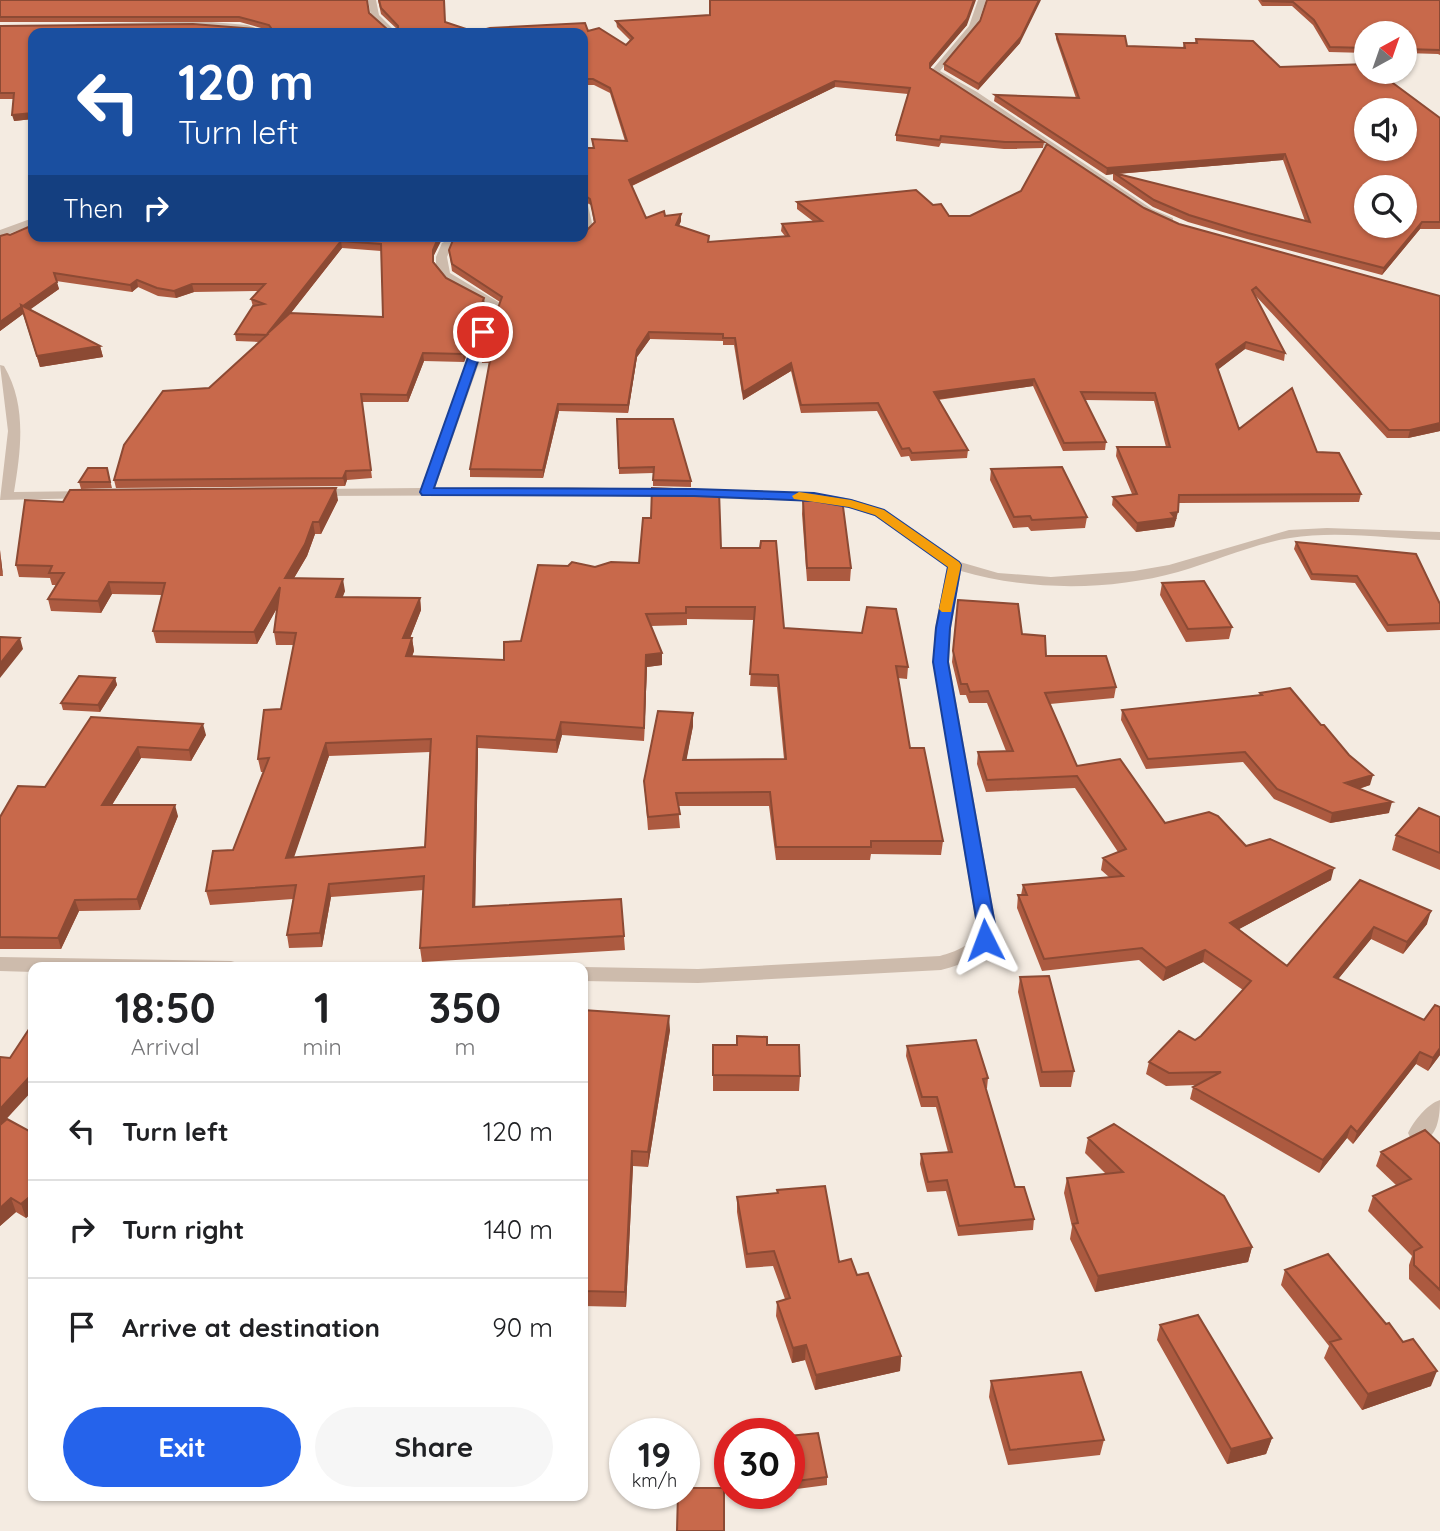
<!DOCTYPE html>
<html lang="en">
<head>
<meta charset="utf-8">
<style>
  body { margin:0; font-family:Quicksand,sans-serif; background:#f6f6f6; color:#202124; height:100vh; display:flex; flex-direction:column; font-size:26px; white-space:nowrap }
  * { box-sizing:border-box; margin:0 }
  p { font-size:23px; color:#757577 }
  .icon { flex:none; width:38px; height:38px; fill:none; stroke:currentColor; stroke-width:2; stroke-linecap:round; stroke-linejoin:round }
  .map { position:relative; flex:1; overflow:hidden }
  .sheet { position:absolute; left:28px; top:962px; width:560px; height:539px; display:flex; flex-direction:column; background:#fff; border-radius:14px; box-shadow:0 2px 5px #0004 }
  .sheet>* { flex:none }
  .guide { position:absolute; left:28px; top:28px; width:560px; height:214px; border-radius:14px; box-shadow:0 2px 5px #0004; background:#1a4fa0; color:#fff; overflow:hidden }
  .needle { width:46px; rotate:40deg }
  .controls { position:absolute; left:1354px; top:21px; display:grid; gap:14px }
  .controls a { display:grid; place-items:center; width:63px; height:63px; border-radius:50%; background:#fff; box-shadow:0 2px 5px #0004; font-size:35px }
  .speed { position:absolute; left:609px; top:1418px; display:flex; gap:14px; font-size:35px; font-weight:700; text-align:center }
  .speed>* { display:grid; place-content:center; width:91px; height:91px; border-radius:50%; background:#fff; box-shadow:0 2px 5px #0004; line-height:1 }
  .speed small { font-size:18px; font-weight:400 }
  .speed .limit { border:10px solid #d22; background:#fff; color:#111 }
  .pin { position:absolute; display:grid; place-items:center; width:60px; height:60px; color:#fff; margin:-30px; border:4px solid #fff; border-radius:50%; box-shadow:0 2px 7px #0007 }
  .me { position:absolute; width:77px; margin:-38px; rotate:357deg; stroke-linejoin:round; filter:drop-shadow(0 0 5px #0008) }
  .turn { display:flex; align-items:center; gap:24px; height:147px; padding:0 35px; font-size:32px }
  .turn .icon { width:91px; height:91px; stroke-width:2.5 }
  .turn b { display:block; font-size:49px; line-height:60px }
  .then { display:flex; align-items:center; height:66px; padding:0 35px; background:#0003; gap:14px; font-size:26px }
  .eta { display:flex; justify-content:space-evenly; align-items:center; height:119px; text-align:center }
  .eta b { font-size:42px; font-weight:700; line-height:49px }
  .button { display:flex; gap:14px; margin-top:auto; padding:14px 35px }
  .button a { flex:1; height:80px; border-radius:42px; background:#2563eb; color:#fff; font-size:28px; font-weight:700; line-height:80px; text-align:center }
  .button a+a { background:#f6f6f6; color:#202124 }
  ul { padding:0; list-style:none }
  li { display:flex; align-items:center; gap:21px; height:98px; padding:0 35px; border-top:2px solid #e0e0e0 }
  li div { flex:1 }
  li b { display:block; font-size:26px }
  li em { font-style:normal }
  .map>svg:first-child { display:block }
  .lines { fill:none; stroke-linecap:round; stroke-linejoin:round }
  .street { fill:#cdbbac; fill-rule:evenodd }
  .wall { fill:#ac5a40; fill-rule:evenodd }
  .shaded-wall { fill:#8c4a34 }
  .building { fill:#c8694b; stroke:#8c4a34; stroke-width:2; fill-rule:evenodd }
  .route { fill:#2563eb; stroke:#184099; stroke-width:2 }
  .slow { fill:#f59e0b }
</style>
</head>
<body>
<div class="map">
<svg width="1440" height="1531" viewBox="0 0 1440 1531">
  <rect width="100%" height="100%" fill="#f4ebe1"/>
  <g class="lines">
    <!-- street -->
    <path class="street" d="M368,0H376L379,15L397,33H389L371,16Z
      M978,0H986L977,26L940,71L977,92L1152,209L1173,218V222H1165L1144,213L971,96L932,74V70L969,26Z
      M200,21L247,25L269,33L200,25L77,28L73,26L77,24Z
      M583,203L588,206L593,227L583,236Z
      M33,218V225L0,237V230Z
      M457,236H473L452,245L447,257L450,273L500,303L435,488L568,487L814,493L851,499L885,510L960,562L998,573L1051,577L1134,571L1169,565L1289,530L1327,528L1440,532V540C1392,539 1338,530 1290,538C1253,544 1215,561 1178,572C1110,591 1029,591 961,571L951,628L949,662L997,930C988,957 966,963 941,970L698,983L583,981V968H580L583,967L698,969L940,956C956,951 971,947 977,930L933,662L935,628L947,566L875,516L848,507L814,501L568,495L310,496V490L315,489L421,488L488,304L449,284L436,267V257L442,243Z
      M0,365L4,366C27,405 21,449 14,492L91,491L98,495L96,498L0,500L8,431Z
      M0,957L231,961L238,963L241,968H33V972L0,971Z
      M1440,1100C1440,1118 1437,1147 1411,1139L1408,1133C1414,1121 1427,1104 1440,1100Z"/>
  </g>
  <!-- wall -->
  <path class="wall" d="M0,0L369,13L387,29H397L381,14L378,0H445V22L475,32L588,31L626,45L630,40L617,27L616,21L967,25L930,68L1044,142L1043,148L1004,149L941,143L939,147L896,141V135L908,94L835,87L632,186L646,218L665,216L681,221L679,226L708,242L785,236L781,231L782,224L814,222L797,209V202L933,205L949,216L1144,208L1179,224L1440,296V431L1408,438H1387L1254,294L1285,353L1284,361L1245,349L1218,369L1239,429L1317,452L1361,494L1359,502L1178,503L1176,521H1175L1174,527L1136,532L1112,505L1113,497L1132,494L1116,456L1117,447H1166L1154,401L1085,400L1106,442L1105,450L1063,451L1033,386L938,400L968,450L967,458L911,461L909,456L901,457L877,411L801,413L791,371L743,400L734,345H723V341L650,339L637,357L628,413L559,411L543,478L470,477V469L490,363H482L481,355L500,302L452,271L449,250L584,234L594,223L591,205L583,201V148H593L592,139L625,141L610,93L594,85H583V33H33V119L14,121V99H0V26L268,30L240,22H0Z
    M1258,0H1440V55L1438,54L1405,53V33H1367V53L1329,52L1313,25L1292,6H1262Z
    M980,21L1020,43L978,90L944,70V64Z
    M1056,34L1127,46L1183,48L1184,43H1195L1196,39L1440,118V229H1420L1382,275L1247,239L1188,222L1153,207L1113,180V174L1106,175L994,101L995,95L1076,98L1056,39ZM1283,160L1305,221L1117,174Z
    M10,235L33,236H450L441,241L433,257L434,262L446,278L485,305L464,362L424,361L408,402H362L372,478L347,480L345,486L116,488L114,480L209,388L259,342L236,341L235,334L253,307L251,299L259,291L194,292L176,298L158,296L138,287L132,292L56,281L59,289L30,309L100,346L103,357L40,367L23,314L0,331V236ZM342,248L381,251L383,317L291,313Z
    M617,419L691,481V487L653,486V473L619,474Z
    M107,468L112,488L81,489L79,482Z
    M991,469L1087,517L1085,528L1031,531L1028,527L1013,528L990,480Z
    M338,500L321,534H315L307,556L294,578L345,591L342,597L420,598L421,610L410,638H412L414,651L412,656L504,660L595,567L639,563L721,548L784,628L908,667L907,679L898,678L910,748L943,841L941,855L871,854L870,860H776L769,806H678L680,828L648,830L644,781L693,713V726L686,760L784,759L777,687L750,686L754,620L687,619V625L651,626L662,653V665L647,667L644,741L562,735L557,753L478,748L475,907L621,899L625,950L422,962L420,948L424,890L331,897L322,947L289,948L287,935L293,899L210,905L206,891L233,850L264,772H261L258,759L281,709L294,645H276L274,632L277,608L257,644L156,643L153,631L162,595L112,594L101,613L51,611L48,599L56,585H52L50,578L19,577L16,565L63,502ZM430,752L425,847L293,858L329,756Z
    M803,501L851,568L850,581H807L802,514Z
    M1296,542L1440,604V630L1387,632L1355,583L1311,580L1294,549Z
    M0,550L3,576H0Z
    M1162,583L1232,627L1229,639L1186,642L1160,595Z
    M958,600L1022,634L1046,656L1116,687L1114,698L1050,704L1077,766L1165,823L1246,846L1331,880L1239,929L1287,966L1360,880L1427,924L1403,954L1371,939L1338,979L1424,1020L1440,1007V1055L1428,1071L1416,1064L1353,1144L1347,1138L1319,1173L1190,1099L1193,1087L1196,1085L1166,1086L1146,1074L1149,1062L1195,1040L1201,1036L1243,990L1203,962L1163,981L1139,960L1042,971L1017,908L1018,895H1021L1023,885L1109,877L1101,870L1103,858L1118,852L1075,788L986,792L977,764L978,752L1006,751L987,703H969L966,695H960L952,662Z
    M115,678L117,685L100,712L63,710L61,703Z
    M1260,693L1370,785L1359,789L1389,813L1330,823L1274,799L1243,762L1146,769L1121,720L1122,710L1260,695Z
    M91,717L206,735L191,761L141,758L112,805L178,816L140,910L79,911L61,949H0V817L45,787Z
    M1440,817V870L1392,850L1396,835Z
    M1020,977L1074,1071L1071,1087H1040L1018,992Z
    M583,1010L670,1030L648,1167L633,1166L626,1307L583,1306Z
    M713,1045L800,1076L799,1091H713Z
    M907,1046L988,1078L987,1088H986L1015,1187L1034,1219L1033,1230L958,1236L946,1191L927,1192L920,1164L921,1154L948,1152L936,1107H921L906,1056Z
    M3,1122L33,1133V1212L26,1218L16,1212L0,1226Z
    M1088,1138L1252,1247L1248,1262L1095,1292L1070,1239L1072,1227L1064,1193L1067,1178L1106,1174L1085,1153Z
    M1440,1144V1310L1409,1279V1265L1412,1256L1368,1211L1373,1196L1397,1186L1376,1166L1381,1152Z
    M777,1190L839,1262L857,1275L901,1356L900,1371L815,1390L805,1360L792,1363L776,1316L777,1302L785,1299L773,1266L746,1268L737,1212V1197L777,1193Z
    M1285,1270L1431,1386L1362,1410L1324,1358L1329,1346L1281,1285Z
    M1160,1325L1272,1438L1266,1454L1227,1464L1157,1340Z
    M991,1381L1104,1440L1100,1455L1008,1465L989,1397Z
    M789,1436L827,1477V1485L789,1490Z"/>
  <!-- shaded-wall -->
  <path class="shaded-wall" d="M974,0H976L967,25L930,68V63Z
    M1039,0H1041L1020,43L978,90L979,84Z
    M835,81V87L629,187V180Z
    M33,113V119L14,121L12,115Z
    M1285,154L1283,160L1115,174L1114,173L1113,174L1106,175L1107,168Z
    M681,214V221L676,232V225Z
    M1422,222L1420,229L1382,275L1384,268Z
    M439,236H450L441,241L433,257V250Z
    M341,241L342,248L268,342L267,334Z
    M137,280L138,287L132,292L130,285Z
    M57,282L59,289L24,314L21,307Z
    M192,284L194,292L176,298L174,291Z
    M484,298L485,305L464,362L463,354Z
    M21,307L23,314L0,331V322Z
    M649,332L650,339L637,357L628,413V405L637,350Z
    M1246,342L1245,349L1215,372L1216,364Z
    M100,346L103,357L40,367L37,356Z
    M423,353L424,361L408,402L407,395Z
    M791,363V371L743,400V392Z
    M1034,379L1033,386L933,400L934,392Z
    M558,404L559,411L543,478V470Z
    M1440,423V431L1408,438L1410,430Z
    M346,471L347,480L345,486L343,478Z
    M336,488L338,500L321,534L319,522Z
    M1178,512L1174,527L1136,532L1137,523L1171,513Z
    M313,522L315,534L307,556L287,590L285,578Z
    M0,550L3,576L1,567Z
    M343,579L345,591L338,610L336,597Z
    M109,582L112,594L101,613L98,601Z
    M280,587L282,599L257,644L254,632Z
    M420,598L421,610L405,651L403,638Z
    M20,638L23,649L0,678V664Z
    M412,638L414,651L408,668L406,656Z
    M662,653V665L647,667L644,741L646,655Z
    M115,678L117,685L100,712L98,705Z
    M693,713V726L684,773L683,760Z
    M561,722L562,735L557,753L556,740Z
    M203,724L206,735L191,761L189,750Z
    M477,736L478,748L475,921L473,907Z
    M326,743L329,756L289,872L286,858Z
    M138,747L141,758L105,816L102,805Z
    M1373,775L1370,785L1342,794L1345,783Z
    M1392,802L1389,813L1330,823L1332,813Z
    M175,805L178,816L140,910L137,899Z
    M1334,868L1331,880L1228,935L1230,923Z
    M329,884L331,897L322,947L320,933Z
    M75,900L79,911L61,949L58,938Z
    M1431,911L1427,924L1403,954L1407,942Z
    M1374,927L1371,939L1330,989L1334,977Z
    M1205,950L1203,962L1163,981L1166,968Z
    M669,1016L670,1030L648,1167V1152Z
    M1440,1048V1055L1428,1071L1433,1058Z
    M1420,1052L1416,1064L1353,1144L1357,1132Z
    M33,1073V1090L0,1126V1109Z
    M1351,1126L1347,1138L1319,1173L1323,1160Z
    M632,1151L633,1166L626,1307L625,1292Z
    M33,1194V1212L26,1218L21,1204Z
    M11,1198L16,1212L0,1226V1208Z
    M1252,1247L1248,1262L1095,1292L1098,1276Z
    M806,1345L805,1360L792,1363L793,1348Z
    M901,1356L900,1371L815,1390L816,1375Z
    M1437,1371L1431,1386L1362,1410L1368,1394Z
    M1272,1438L1266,1454L1227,1464L1231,1449Z"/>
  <!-- building -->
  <path class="building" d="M0,0H367L369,13L387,29H398V26L381,8L379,0H444L445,22L475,32L490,28L585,23L588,31L599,28L626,45L633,38L616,21L710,15V0H974L967,19L930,63V68L1044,142H1005L941,136L940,140L896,135L910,88L835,81L629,180L646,218L664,211L665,216L681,214L676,225L709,236L708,242L789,236L782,224L822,221L797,202L916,190L933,205L941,204L949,216H970L1021,191L1047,144L1144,208L1179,224L1440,296V423L1410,430H1389L1256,287L1252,290L1285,353L1246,342L1216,364L1239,429L1292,388L1317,452L1339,453L1361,494L1179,495L1178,512L1171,513L1175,518L1137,523L1113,497L1137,494L1117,447H1170L1155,393L1081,392L1106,442L1064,443L1034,379L934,392L968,450L912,453L909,448L902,449L878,403L801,405L791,363L743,392L735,338H723V334L649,332L637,350L628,405L558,404L543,470L470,469L491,355H481L502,297L452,264L449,250L453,240L462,236H583V234L595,222L590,199L583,194V148H594L592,139L627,141L610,88L593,79H583V33H33V113L12,115L14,93H0V26L193,24L268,30L271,28L269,25L239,17H0Z
    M987,0H1039L1021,37L979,84L944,64L980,21Z
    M1262,0H1440V50L1405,49V33H1367V48L1330,47L1314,20L1293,2L1263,1Z
    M1056,34L1125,36L1127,46L1185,48L1184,43H1197L1196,39L1253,41L1280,67L1367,64V72H1378L1440,118V222H1422L1384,268L1248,233L1189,215L1154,200L1114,173L1310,222L1285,154L1107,168L995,95L1079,98ZM1367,110H1405V149H1367ZM1367,187H1405V226H1367Z
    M33,225V236H439L433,250V262L446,278L484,298L463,354L423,353L407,395L361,394L371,470L346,471L343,478L114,480L124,445L163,391L209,388L267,335L235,334L253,306L264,304L251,299L265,284H192L174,291L157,288L137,280L130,285L54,273L57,282L23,306L21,305V307L0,322V236L7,234L10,235ZM341,241L381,244L383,317L290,313L267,334Z
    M21,305L100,346L37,356Z
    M617,419H673L691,481L653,480L654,467L619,468Z
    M1062,467L1087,517L1032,520L1030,516L1014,517L991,469Z
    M88,468H107L110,482H79Z
    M336,488L319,522H313L305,544L285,578L343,579L336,597L420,598L403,638H412L406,656L504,660V642L521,641L538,565L568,566L572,562L595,567L611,562L639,563L643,518H651L652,488L719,491L721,548H760L761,541H776L784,628L862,633L867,607L896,609L908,667L896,666L910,748H924L943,841H871V847H776L770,792L676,793L680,814L648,817L644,781L658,711L693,713L683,760L786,759L778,675L750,674L755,607H686V613L646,614L662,653L646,655L644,728L561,722L556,740L477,736L473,907L621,899L624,936L420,948L424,876L329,884L320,933L287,935L296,885L206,891L213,851L233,850L269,758L258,759L264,710L281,709L296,633L274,632L280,587L254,632L153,631L165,583L109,582L98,601L48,599L64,573H49L52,566L16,565L25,500L63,502L70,490ZM431,739L425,847L286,858L326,743Z
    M842,499L851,568H807L803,501Z
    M1296,542L1416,554L1440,604V623L1388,625L1357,576L1312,574Z
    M1204,581L1232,627L1188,629L1162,583Z
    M958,600L1018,604L1022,634L1045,636L1046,656H1106L1116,687L1045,693L1077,766L1120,759L1165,823L1209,812L1218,816L1246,846L1270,839L1334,868L1230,923L1287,966L1360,880L1431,911L1407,942L1374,927L1334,977L1424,1020L1435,1005L1440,1007V1048L1433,1058L1420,1052L1357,1132L1351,1126L1323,1160L1193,1087L1221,1072L1169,1073L1149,1062L1179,1031L1195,1040L1201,1036L1251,981L1205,950L1166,968L1142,948L1044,959L1018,895H1027L1023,885L1123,876L1103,858L1126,849L1077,776L987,780L978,752L1013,751L988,691L970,692L967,684H961L953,651Z
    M0,637L20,638L0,664Z
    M79,676L115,678L98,705L61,703Z
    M1290,688L1321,725H1324L1349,755L1373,775L1345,783L1392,802L1332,813L1277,789L1245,752L1148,759L1122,710L1262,695L1260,693Z
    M91,717L203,724L189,750L138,747L102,805H175L137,899L75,900L58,938L0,937V817L18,786L45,787Z
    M1419,808L1440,817V853L1396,835Z
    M1049,976L1074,1071L1042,1072L1020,977Z
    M583,1010L669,1016L648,1152L632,1151L625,1292L583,1291Z
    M33,1023V1073L0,1109V1057L10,1058Z
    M737,1036L767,1037V1045H799L800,1076L713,1075V1045H737Z
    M976,1040L988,1078L983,1079L1015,1187H1024L1034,1219L959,1226L947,1180L928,1182L921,1154L952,1152L937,1097H922L907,1046Z
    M7,1119L33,1133V1194L21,1204L11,1198L0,1208V1125Z
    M1114,1124L1224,1196L1252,1247L1098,1276L1073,1224L1078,1223L1067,1178L1123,1172L1088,1138Z
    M1425,1130L1440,1144V1290L1414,1265V1251L1422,1247L1373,1196L1411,1179L1381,1152Z
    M825,1186L839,1262L851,1259L857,1275L868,1273L901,1356L816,1375L806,1345L793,1348L777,1302L790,1298L774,1251L747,1254L737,1197L778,1193L777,1190Z
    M1328,1254L1386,1324L1389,1323L1403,1342L1413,1339L1437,1371L1368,1394L1330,1342L1341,1339L1285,1270Z
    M1198,1315L1272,1438L1231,1449L1160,1325Z
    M1081,1372L1104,1440L1010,1450L991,1381Z
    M818,1433L827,1477L789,1482V1436Z
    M684,1488H724V1531H677L678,1493H684Z"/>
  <!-- route -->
  <path class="route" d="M483,329L488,332L434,488L694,489L814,493L851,500L884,510L959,562L961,565L950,628L948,662L996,930L991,944H979L976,940L978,930L933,662L936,628L948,567L875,515L849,507L814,501L694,496L422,495L420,492L477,332Z"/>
  <!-- slow -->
  <path class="slow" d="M799,492L851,500L884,510L959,562L961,565L951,612H942L939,609L948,567L875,515L849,507L794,499L792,496Z"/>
</svg>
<div class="controls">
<a><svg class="needle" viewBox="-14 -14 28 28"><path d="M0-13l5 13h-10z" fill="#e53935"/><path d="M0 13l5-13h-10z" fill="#757577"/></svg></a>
<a><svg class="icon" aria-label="sound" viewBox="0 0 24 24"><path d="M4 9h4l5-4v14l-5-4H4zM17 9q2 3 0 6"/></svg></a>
<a><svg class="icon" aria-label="search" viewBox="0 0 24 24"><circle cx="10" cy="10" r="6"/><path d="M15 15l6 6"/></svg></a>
</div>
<div class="speed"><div>19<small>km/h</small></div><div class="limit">30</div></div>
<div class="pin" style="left:483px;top:332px;background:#d93025"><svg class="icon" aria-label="arrive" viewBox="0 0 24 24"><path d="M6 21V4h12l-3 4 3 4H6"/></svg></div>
<svg class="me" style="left:985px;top:940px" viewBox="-20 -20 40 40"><path d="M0-17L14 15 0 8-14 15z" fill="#2563eb" stroke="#fff" stroke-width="4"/></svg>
<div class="guide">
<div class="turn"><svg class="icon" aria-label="left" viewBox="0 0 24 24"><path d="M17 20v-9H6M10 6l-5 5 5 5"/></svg><div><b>120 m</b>Turn left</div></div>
<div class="then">Then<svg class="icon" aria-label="right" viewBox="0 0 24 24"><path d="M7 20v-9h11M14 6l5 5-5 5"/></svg></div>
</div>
<section class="sheet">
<div class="eta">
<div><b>18:50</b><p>Arrival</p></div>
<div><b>1</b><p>min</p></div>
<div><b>350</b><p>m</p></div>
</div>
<ul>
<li><svg class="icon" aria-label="left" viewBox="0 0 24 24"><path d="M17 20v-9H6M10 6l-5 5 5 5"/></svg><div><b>Turn left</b></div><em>120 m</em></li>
<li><svg class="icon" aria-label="right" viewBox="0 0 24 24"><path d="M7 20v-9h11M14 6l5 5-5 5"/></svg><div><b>Turn right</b></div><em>140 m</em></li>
<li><svg class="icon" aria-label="arrive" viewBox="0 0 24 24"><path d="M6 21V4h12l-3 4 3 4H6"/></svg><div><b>Arrive at destination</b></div><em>90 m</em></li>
</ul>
<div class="button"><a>Exit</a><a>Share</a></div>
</section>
</div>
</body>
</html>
